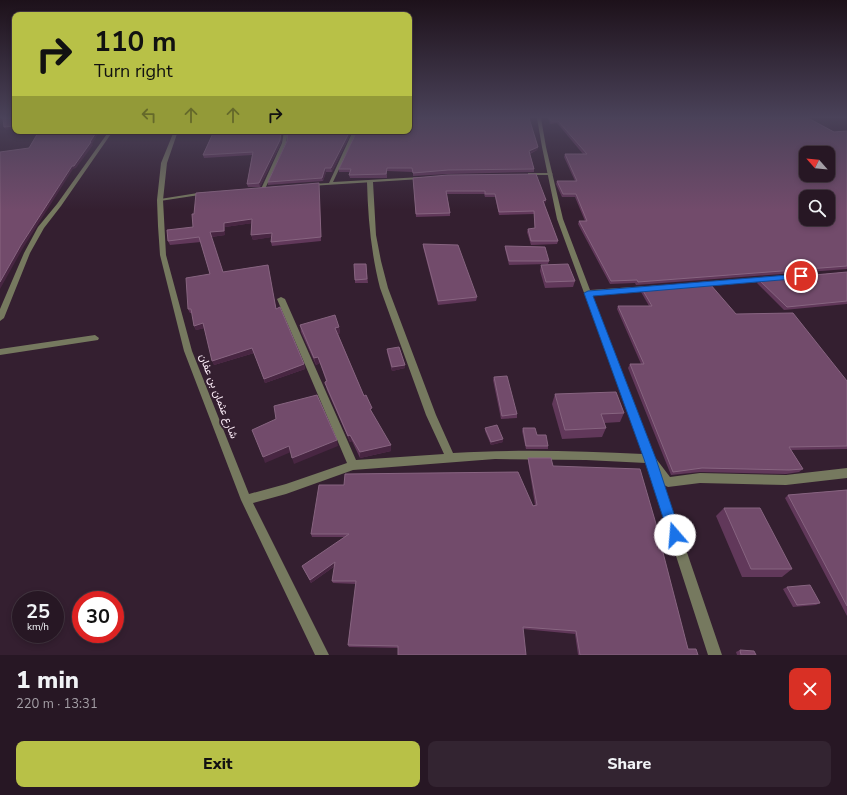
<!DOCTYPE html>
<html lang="en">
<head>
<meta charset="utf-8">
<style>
  body { margin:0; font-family:"Nunito Sans",Vazirmatn,sans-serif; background:#332431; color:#f1f3f6; height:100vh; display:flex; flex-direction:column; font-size:15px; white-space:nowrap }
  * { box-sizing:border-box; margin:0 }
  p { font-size:13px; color:#a49fa6 }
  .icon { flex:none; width:22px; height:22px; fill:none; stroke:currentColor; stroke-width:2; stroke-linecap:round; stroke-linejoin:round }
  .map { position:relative; height:655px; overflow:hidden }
  .drawer { display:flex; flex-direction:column; background:#271724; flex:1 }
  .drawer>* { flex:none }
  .banner { position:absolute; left:12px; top:12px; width:400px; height:122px; border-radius:8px; box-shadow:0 2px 6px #0003,0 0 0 1px #433641; background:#b8c147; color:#111; overflow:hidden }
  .needle { width:26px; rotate:297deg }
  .fabs { position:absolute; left:799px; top:146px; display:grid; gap:8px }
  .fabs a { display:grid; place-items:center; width:36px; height:36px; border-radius:8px; background:#271724; box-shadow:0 2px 6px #0003,0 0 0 1px #433641; font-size:20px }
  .speed { position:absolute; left:12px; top:591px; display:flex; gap:8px; font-size:20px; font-weight:700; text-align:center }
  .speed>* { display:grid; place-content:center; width:52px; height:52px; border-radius:50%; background:#271724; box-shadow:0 2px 6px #0003,0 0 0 1px #433641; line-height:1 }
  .speed small { font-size:10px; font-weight:400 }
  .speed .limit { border:6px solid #d22; background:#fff; color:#111 }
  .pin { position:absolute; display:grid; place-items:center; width:34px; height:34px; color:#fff; margin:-17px; border:2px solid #fff; border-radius:50%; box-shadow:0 1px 4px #0007 }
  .me { position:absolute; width:44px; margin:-22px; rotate:342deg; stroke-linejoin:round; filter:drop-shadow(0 0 3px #0008) }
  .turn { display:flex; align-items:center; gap:14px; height:84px; padding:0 16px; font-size:18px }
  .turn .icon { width:52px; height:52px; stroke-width:2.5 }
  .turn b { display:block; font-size:28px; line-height:34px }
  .lanes { display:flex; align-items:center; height:38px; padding:0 16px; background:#0003; justify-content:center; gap:20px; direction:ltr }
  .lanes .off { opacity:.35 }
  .round { display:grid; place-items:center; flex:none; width:42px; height:42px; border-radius:8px; background:#332431 }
  .headline { display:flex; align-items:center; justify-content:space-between; height:68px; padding:0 16px }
  h1 { font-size:24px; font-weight:800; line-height:30px }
  .cta { display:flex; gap:8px; margin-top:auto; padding:8px 16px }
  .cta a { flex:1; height:46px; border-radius:8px; background:#b8c147; color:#111; font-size:16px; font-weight:800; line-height:46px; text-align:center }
  .cta a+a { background:#332431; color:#f1f3f6 }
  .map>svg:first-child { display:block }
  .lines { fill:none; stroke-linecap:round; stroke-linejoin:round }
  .lane { fill:#76795f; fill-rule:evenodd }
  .street { fill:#76795f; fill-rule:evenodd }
  .wall { fill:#61385a }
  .shaded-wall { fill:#482642 }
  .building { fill:#724b6b; stroke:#876480; fill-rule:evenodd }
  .route { fill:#1a73e8; stroke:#114b97 }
  .labels { text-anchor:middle; stroke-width:4; stroke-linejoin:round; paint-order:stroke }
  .street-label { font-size:11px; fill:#faebf6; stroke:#341f30 }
</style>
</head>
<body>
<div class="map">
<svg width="847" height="655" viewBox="0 0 847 655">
  <rect width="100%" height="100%" fill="#341f30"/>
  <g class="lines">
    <!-- lane -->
    <path class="lane" d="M284,131H288L286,143L265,189L261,190V189L282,143Z
      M353,131H357L333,182L421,177L423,178L421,179L310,186V184H311L329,183Z
      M528,173H551L553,174L551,175H528Z
      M204,192H206V194L160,201L158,200L160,199Z"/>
    <!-- street -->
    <path class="street" d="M537,118H541L546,147L563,219L590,290L663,285L667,287L663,289L592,295L654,456L670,477L700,473L786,475L847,468V478L786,485L700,483L668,487L664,485L722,655H708L646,463L586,460L495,459L353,470L286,494L253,503L329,655H315L241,500L184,351L160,255L158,226L157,200L161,163L174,131H178L167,163L163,200L166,255L192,351L249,494L286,484L347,463L277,299L281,297L285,299L356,460L444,454L426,415L380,288C371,253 368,218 367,182L370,180L373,182L376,235L381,261L388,288L436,415L453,453C517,449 580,451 643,454L557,219L542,147Z
      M109,131H113L61,206L44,228L30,253L4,318L0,321V309L24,253L38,227L57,204Z
      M794,275L798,277L797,279L700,286L696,284L700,282Z
      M95,335L99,338L98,340L0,355V349Z"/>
  </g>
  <!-- wall -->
  <path class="wall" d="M548,118H808L834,132L847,131V269L636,285L635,283L610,284L578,224L579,221H585L575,197H562L556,184L557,181H575L564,157L565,154H583L557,123L550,124Z
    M214,131H282L281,143L260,187H248L247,184L252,155L204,158L203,155Z
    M288,131H352L332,172H326L323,181L268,185V182L287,141Z
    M538,147L537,150L530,154L534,169V172L448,174L413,176V172L387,171V178H350L349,175L350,172H339V169Z
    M413,178L546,200L545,203L544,204L558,241L557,244L531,245L527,232L528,229H535L534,214L499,215L495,197H485L484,194H447L450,213V216L416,217Z
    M319,187L321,241L272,246L271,242V237L253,240L251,235L252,223L225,227V235L211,237L223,272L268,265L276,309L304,364L305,369L265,383L254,353L214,365L204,328L196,330L194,326L192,313H190L188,309L210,274L201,242L170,245L168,241L193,227Z
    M423,244L477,297L476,301L438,305L423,247Z
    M505,246L549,261L548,264L509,265L505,249Z
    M366,264L368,283H355V280Z
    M541,265L575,281L573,287L545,288L540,271Z
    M847,272V304L784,310L757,283L759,280Z
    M642,289L736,314L847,381V449L791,450L803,469L799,472L786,474L700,472L671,475L628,368L630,364H641L617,309L618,306H649L641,292Z
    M300,325L339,327L340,333L338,334L364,396L391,451L360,458L352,441L350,442L327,390L325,382L326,381L320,363L316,365L301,332Z
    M387,349L405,368L392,371L387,352Z
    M494,377L517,414V418L501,419L493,380Z
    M555,394L624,413L620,422L604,423L606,428L602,437L562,439L552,404Z
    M485,428L503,442L491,445L485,431Z
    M523,428L537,435L548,446V449H526L522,431Z
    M528,458L553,466L661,541L660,543L688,649L698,655H578L575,634L523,629L398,648L349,647L348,645L356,584L333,583L332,581L335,566L311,583L303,568L345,537H312L311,534L535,505L528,461Z
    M847,490V616L785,498L788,495Z
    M724,508L792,569L782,577H742L716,516Z
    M787,587L820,603L816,605L793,607L783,589Z
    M740,650L756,655H737L736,652Z"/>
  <!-- shaded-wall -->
  <path class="shaded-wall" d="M15,126V129L6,130L4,127Z
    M97,131H100L92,144L93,145L76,168L73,169L23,248L0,289V282L21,245L72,166L90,142Z
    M281,131H282L281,143L260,187L259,183Z
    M350,131H352L332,172L331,168Z
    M538,147L537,150L528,154L529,151Z
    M325,168L326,172L323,181L322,178Z
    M546,200L545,203L542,204L543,201Z
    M252,219L253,223L225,227V235L211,237L210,232L224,223Z
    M272,233L273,237L253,240L251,235Z
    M203,323L205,328L196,330L194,326Z
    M339,327L340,333L336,335L335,328Z
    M252,348L254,353L214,365L212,361Z
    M318,357L320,363L316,365L314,358Z
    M304,364L305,369L265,383L264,379Z
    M405,365V368L392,371V367Z
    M350,435L352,441L350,442L348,436Z
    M503,439V442L491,445V442Z
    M337,440L338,446L294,464L292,458Z
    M391,445V451L360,458V452Z
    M289,446L291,452L265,463L263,457Z
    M335,562L336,565L311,583L310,580Z"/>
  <!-- building -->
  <path class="building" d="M3,118H15V126L4,127Z
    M409,118H529L538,147L529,151L534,169L448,170L413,173L412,168H387L386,174L349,175L351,169H339L357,131H409Z
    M549,118H808L834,132L847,131V266L638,282L637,280L611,281L579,221H587L576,194H563L557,181H577L565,154H587L558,121H551ZM806,153H828V175H806ZM806,197H828V219H806Z
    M39,131H97L90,142H91L74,166H72L21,245L0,282V152L29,148Z
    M214,131H281L280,140L259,183L247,184L253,152L203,155Z
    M288,131H350L331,168H325L322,178L268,182L287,141Z
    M536,174L546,200L543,201L558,241H531L528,229L535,228L534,211L499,212L495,194H485V191H446L450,213L416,214L413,178L448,175Z
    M319,183L321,237L271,242L272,233L251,235L252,219L224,223V231L210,232L223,272L268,265L276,309L280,307L304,364L264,379L252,348L212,361L203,323L194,326L191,309H188L186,278L210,274L199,237L168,241L167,230L193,227L192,214H194L196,193Z
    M423,244L458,245L477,297L438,301Z
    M505,246L545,247L549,261H509Z
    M354,264H366L367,279L355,280Z
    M568,264L575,281L546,282L541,265Z
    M847,272V301L787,307L759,280Z
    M710,284L736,314L793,313L847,381V446L789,447L803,469L789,470L702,468L673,472L630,364H644L618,306H652L642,289Z
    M335,315L339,327L335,328L364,396L366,395L372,408L370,409L391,445L360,452L350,435L348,436L325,383V382L327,381L318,357L314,358L300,325Z
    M399,347L405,365L392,367L387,349Z
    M507,376L517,414L502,416L494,377Z
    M616,392L624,413L601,414L606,428L565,430L555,394Z
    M317,395L337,440L292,458L289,446L263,457L252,430L276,419L274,406Z
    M497,425L503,439L491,442L485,428Z
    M523,428H535L537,435H546L548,446H526Z
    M528,458H551L553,466L640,469L661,541H660L688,649H696L698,655H580L576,631L523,627L526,655H398V646L348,645L356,581H332L335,562L310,580L302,566L349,534H311L319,485H344L345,474L518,472L533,506L537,505Z
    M847,490V606L788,495Z
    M724,508H760L792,569H751Z
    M810,585L820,603L797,605L787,587Z
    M740,650L754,651L756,655H741Z"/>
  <!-- sky -->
  <linearGradient id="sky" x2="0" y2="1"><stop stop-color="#1d111a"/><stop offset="0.56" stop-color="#4a4259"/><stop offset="1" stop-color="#4a4259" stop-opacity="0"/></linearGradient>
  <rect width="847" height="210" fill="url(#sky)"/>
  <!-- route -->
  <path class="route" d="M801,274L805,276L804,278L593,296L656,459L681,535L680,539L675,541L670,539L644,459L584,293L588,291Z"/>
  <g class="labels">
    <!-- street labels -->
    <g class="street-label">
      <text transform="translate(219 396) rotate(69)" y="4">شارع عثمان بن عفان</text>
    </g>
  </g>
</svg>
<div class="fabs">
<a><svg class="needle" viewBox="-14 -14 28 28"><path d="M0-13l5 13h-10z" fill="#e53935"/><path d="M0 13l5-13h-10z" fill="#a49fa6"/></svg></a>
<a><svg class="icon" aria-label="search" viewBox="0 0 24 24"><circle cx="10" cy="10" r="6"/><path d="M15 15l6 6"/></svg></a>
</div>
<div class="speed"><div>25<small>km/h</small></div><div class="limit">30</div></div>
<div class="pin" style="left:801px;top:276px;background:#d93025"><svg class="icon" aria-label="arrive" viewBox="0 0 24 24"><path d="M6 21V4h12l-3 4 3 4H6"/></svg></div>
<svg class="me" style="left:675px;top:535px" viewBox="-20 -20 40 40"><circle r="19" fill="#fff"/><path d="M0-13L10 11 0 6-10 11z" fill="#1a73e8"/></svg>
<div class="banner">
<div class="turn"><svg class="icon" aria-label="right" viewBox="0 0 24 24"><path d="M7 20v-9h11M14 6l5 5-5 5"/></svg><div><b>110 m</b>Turn right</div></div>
<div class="lanes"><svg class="icon off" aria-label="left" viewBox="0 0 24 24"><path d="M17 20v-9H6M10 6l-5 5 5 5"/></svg><svg class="icon off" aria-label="ahead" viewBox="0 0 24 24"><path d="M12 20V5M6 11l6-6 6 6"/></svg><svg class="icon off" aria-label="ahead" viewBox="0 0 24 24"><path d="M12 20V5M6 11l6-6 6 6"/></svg><svg class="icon" aria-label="right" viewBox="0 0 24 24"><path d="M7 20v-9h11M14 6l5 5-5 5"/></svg></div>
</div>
</div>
<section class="drawer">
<div class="headline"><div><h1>1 min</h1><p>220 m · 13:31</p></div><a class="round" style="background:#d93025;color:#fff"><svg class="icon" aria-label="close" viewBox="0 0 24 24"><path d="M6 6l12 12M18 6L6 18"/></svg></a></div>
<div class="cta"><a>Exit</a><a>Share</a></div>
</section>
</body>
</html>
